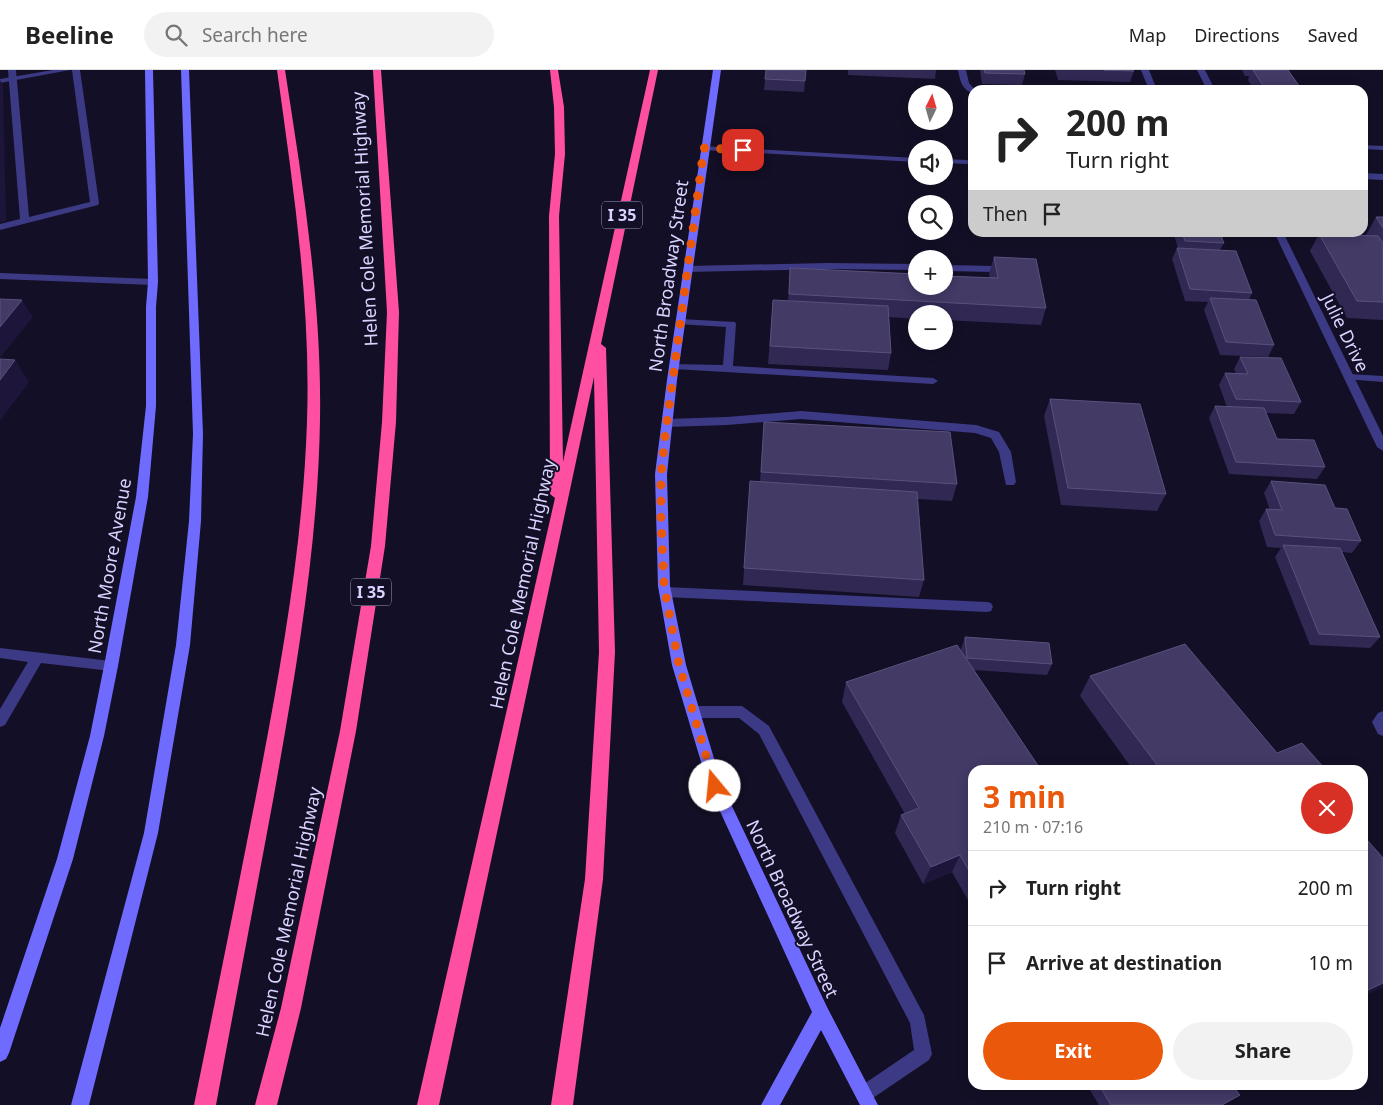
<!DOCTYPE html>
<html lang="en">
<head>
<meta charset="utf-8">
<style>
  body { margin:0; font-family:"Noto Sans",sans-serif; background:#f2f2f2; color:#222; height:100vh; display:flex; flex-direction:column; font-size:19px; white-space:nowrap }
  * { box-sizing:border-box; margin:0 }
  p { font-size:16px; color:#767676 }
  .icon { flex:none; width:28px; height:28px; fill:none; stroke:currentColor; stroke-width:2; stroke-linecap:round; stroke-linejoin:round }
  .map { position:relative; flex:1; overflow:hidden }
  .details { position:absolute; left:968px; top:695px; width:400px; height:325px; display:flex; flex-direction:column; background:#fff; border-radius:15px; box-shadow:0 2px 12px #0003 }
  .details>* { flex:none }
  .hud { position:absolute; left:968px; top:15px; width:400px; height:152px; border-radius:15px; box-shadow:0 2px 12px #0003; background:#fff; color:#222; overflow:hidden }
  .needle { width:32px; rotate:5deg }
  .controls { position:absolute; left:908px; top:15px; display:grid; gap:10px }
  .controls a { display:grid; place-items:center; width:45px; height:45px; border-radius:50%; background:#fff; box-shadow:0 2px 12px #0003; font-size:25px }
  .pin { position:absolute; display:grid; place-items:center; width:42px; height:42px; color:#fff; margin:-21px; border-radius:10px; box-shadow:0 2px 8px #0006 }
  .me { position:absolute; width:55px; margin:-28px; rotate:343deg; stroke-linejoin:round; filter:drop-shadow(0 0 4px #0008) }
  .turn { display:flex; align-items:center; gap:18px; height:105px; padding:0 15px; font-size:22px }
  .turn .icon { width:65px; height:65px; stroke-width:2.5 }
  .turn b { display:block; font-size:35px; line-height:42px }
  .then { display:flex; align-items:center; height:48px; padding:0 15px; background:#0003; gap:10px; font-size:19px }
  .round { display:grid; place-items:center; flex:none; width:52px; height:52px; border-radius:26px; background:#f2f2f2 }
  .overview { display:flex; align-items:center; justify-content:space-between; height:85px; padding:0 15px }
  h1 { font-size:30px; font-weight:700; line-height:38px; color:#ea580c }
  .action { display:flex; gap:10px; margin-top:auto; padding:10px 15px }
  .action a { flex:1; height:58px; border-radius:30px; background:#ea580c; color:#fff; font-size:20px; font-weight:700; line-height:58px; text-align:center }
  .action a+a { background:#f2f2f2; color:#222 }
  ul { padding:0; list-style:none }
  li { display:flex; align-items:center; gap:15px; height:75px; padding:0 15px; border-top:1px solid #e0e0e0 }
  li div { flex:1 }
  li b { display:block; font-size:19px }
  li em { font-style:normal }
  header { display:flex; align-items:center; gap:30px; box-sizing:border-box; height:70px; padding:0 25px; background:#fff; border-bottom:1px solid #e0e0e0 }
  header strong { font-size:24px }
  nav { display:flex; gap:28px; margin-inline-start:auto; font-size:18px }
  .search { width:350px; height:45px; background:#f2f2f2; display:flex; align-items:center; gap:12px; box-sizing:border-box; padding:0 18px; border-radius:28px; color:#767676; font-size:19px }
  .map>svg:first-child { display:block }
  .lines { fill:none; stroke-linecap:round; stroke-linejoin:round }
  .lane { fill:#3d3a85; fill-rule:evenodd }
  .street { fill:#3d3a85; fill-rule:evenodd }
  .secondary { fill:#6f6bff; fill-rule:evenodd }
  .highway { fill:#ff4fa3; fill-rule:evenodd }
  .wall { fill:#312854 }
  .shaded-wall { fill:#1d163a }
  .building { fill:#433a66; stroke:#5a527e }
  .route { stroke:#ea580c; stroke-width:9; stroke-dasharray:0 16.2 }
  .labels { text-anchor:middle; stroke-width:4; stroke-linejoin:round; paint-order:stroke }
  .shield { fill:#130f26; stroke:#9e99be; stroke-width:1 }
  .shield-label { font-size:16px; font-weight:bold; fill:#d9d4ff }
  .street-label { font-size:18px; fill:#d9d4ff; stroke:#130f26 }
</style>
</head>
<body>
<header>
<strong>Beeline</strong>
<div class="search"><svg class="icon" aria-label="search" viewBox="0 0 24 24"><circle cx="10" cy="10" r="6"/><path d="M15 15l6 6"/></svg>Search here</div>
<nav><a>Map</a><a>Directions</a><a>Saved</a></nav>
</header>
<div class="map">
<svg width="1383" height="1035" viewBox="0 0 1383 1035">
  <rect width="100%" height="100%" fill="#130f26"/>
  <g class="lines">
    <!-- lane -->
    <path class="lane" d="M8,0H16L29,147L90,132L72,0H80L99,133L98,135L0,160V154L20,149Z
      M958,0H966L969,13L975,20H972V23C962,20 960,10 958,0Z
      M1141,0H1149L1157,20H1149Z
      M1362,75L1383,76V80L1362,79Z
      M701,76L916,88V92L704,80H701Z
      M944,89L967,90L971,92L967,94L944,93Z
      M1362,103L1383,104V110L1362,109Z
      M681,249L735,252L736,254L733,296L933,308L938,311L933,314L674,299L669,296L670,294L723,295L726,257L678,254L676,252Z
      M1349,304L1383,306V312L1345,309L1344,307Z
      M801,341L976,355L999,362L1011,382L1016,412L1014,415H1006L999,382L991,368L975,363L801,349L727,355L667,357L662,353L667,349L727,347Z
      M665,517L987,532L991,533L993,537L991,541L987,542L665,527L661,525L659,522L661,519Z
      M0,578L111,591L116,592L118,596L116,600L111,601L41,593L5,655L0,657V639L28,592L0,588Z
      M693,636H742L769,656L924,945L932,984L929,990L870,1030L864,1033L858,1030L855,1024L858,1018L914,980L910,953L759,664L739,648H693L688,646L686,642L688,638Z
      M1383,641V666L1378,664L1372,652L1378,643Z"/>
    <!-- street -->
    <path class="street" d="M53,0H70L0,13V9Z
      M1197,0H1205L1215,20H1207Z
      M1274,162H1283L1383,366V381L1377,377Z
      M828,193L916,194V200L828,199L688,202L683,199L688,196Z
      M944,195L995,196L1000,199L995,202L944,201Z
      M0,203L153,209L158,212L153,215L0,209Z"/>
    <!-- secondary -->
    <path class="secondary" d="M145,0H153L158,212L156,237V336L148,427L118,596L104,666L73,789L9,983L6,989L0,992V958L57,789L90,666L104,596L136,427L146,336V237L148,212Z
      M181,0H189L203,364L201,451L190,575L158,763L89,1035H71L144,763L176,575L189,451L193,364Z
      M713,0H721L677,310L667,404L670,516L686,595L722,715L827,937L878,1035H860L821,960L780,1035H761L812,942L708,715L672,595L658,516L655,404L667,310Z"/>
    <!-- highway -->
    <path class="highway" d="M277,0H285C303,116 322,233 320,350C318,476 296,601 274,725C255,828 235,932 216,1035H194C215,932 236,829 256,726C280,602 303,477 307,351C311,233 293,116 277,0Z
      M373,0H381L399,242L396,352L385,476L356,661L301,938L277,1035H255L281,938L340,661L371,476L382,352L387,242Z
      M550,0H558L564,37L565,84L559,146L563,392L650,0H658L601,274L606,278L615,582L603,809L573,1035H551L585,809L599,582L594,307L439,1035H417L555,428L550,424L549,146L555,84L554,37Z"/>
  </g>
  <!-- wall -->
  <path class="wall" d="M766,0L805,11L804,22L764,20Z
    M848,0H936L935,9L848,5Z
    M980,0H1024L1025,4L1022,15L982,14Z
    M1055,0H1133L1134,1L1130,12L1058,10Z
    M1242,0H1288L1302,20H1254L1248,10L1249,6H1245Z
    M1376,147H1383V250L1347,248L1310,181L1319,164L1366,165Z
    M1173,162H1226L1222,170L1224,173L1220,180L1252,223L1249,230L1274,275L1268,287L1220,285L1204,240L1208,232L1185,231L1172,189L1177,178H1178Z
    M994,187L1046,238L1041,255L944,250V244H916V249L889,247L891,283L888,300L768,294L773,230L788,231L790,198L990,208L989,204Z
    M1240,287L1301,332L1294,344L1266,343L1277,369L1325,397L1317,409L1229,404L1209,348L1215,336L1227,337L1219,315L1225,303H1236L1234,299Z
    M1050,329L1166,424L1157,441L1061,435L1044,346Z
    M764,352L957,414L952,431L918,429L924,510L919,527L743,515L750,411L760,412Z
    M1271,411L1335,438L1361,471L1352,483L1342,482L1380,567L1370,578L1310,575L1275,487L1281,478L1267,477L1259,451L1266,439L1270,440L1264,423Z
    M965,567L1052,594L1047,605L974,600L972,700V837L952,802L923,814L895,763L901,745L905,744L842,632L846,612L961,582V579Z
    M1090,606L1277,683L1326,700H1133L1080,626Z
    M1087,1015H1232L1223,1035H1099Z"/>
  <!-- shaded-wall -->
  <path class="shaded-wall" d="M0,10L3,16L6,151L0,152Z
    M22,230L33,247L0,288V257Z
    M15,290L29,312L0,351V310Z
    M960,785L952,802L923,814L931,797Z
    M1383,913V917L1362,927V923Z"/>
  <!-- building -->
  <path class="building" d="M766,0H806L805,11L765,9Z
    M984,0H1024L1025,4L985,3Z
    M1104,0H1133L1134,1Z
    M1253,0H1288L1302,20H1266Z
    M1376,147H1383V158Z
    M1182,162H1219L1224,173L1185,171Z
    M1319,164L1378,166L1383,173V232L1357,231Z
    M1177,178L1236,181L1252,223L1190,219Z
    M994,187L1036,189L1046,238L789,224L790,198L916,204V216H944V206L998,208Z
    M1210,228L1256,230L1274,275L1226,272Z
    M0,229L22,230L0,257Z
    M773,230L888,236L891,283L770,276Z
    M1240,287L1281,288L1301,332L1236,329L1225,303L1248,304Z
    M0,289L15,290L0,310Z
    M1050,329L1140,334L1166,424L1068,418Z
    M1215,336L1264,338L1277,369L1314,370L1325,397L1236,392Z
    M764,352L950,362L957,414L761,402Z
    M750,411L917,422L924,510L744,498Z
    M1271,411L1325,415L1335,438L1347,439L1361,471L1275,465L1266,439L1282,440Z
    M1283,475L1340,478L1380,567L1319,564Z
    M965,567L1049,573L1052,594L967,588Z
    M1185,574L1277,683L1302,673L1326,700H1161L1090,606Z
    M957,575L1041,700H972V806L960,785L931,797L901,745L919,738L846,612Z
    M1362,764L1383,788V913L1362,923Z
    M1099,1015H1232L1240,1025L1222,1035H1111Z"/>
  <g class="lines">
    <!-- route -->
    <path class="route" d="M715,716L679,595L664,516L661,448V404L665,366L704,78L743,80"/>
  </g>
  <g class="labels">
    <!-- shield labels -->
    <g class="shield">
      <rect x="602" y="131.5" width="40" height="27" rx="4"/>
      <rect x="351" y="508.5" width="40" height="27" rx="4"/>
    </g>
    <g class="shield-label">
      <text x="622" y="151">I 35</text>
      <text x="371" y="528">I 35</text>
    </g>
    <!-- street labels -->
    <g class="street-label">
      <text transform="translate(365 149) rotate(-93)" y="6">Helen Cole Memorial Highway</text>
      <text transform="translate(669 206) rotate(-82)" y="6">North Broadway Street</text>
      <text transform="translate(1345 263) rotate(64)" y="6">Julie Drive</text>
      <text transform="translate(110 496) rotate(-80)" y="6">North Moore Avenue</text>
      <text transform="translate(523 514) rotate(-78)" y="6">Helen Cole Memorial Highway</text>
      <text transform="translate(792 839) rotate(65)" y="6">North Broadway Street</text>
      <text transform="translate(289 842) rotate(-78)" y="6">Helen Cole Memorial Highway</text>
    </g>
  </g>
</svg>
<div class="controls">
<a><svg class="needle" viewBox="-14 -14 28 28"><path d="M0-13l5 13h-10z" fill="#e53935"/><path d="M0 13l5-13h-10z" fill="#767676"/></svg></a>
<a><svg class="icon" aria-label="sound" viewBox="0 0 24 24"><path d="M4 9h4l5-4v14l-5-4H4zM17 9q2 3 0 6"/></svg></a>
<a><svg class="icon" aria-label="search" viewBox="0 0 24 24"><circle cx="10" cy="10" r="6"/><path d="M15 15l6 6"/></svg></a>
<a>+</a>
<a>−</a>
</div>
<div class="pin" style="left:743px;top:80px;background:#d93025"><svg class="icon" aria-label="arrive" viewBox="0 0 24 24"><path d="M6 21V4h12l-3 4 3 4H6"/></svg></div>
<svg class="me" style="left:715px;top:716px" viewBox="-20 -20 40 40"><circle r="19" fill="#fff"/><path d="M0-13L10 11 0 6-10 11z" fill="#ea580c"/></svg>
<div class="hud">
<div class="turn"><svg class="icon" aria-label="right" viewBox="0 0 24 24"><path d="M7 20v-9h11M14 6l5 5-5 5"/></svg><div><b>200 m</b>Turn right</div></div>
<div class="then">Then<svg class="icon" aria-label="arrive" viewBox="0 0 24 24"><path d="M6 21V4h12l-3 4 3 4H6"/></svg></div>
</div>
<section class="details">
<div class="overview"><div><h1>3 min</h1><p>210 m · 07:16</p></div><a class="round" style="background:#d93025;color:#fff"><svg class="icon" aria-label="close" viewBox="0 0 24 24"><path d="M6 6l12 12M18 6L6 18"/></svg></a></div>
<ul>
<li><svg class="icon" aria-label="right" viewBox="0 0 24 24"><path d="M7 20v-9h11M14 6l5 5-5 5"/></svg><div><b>Turn right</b></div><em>200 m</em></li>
<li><svg class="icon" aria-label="arrive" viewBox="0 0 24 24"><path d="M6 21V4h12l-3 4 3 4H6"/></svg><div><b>Arrive at destination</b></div><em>10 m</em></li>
</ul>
<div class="action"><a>Exit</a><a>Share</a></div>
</section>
</div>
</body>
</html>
